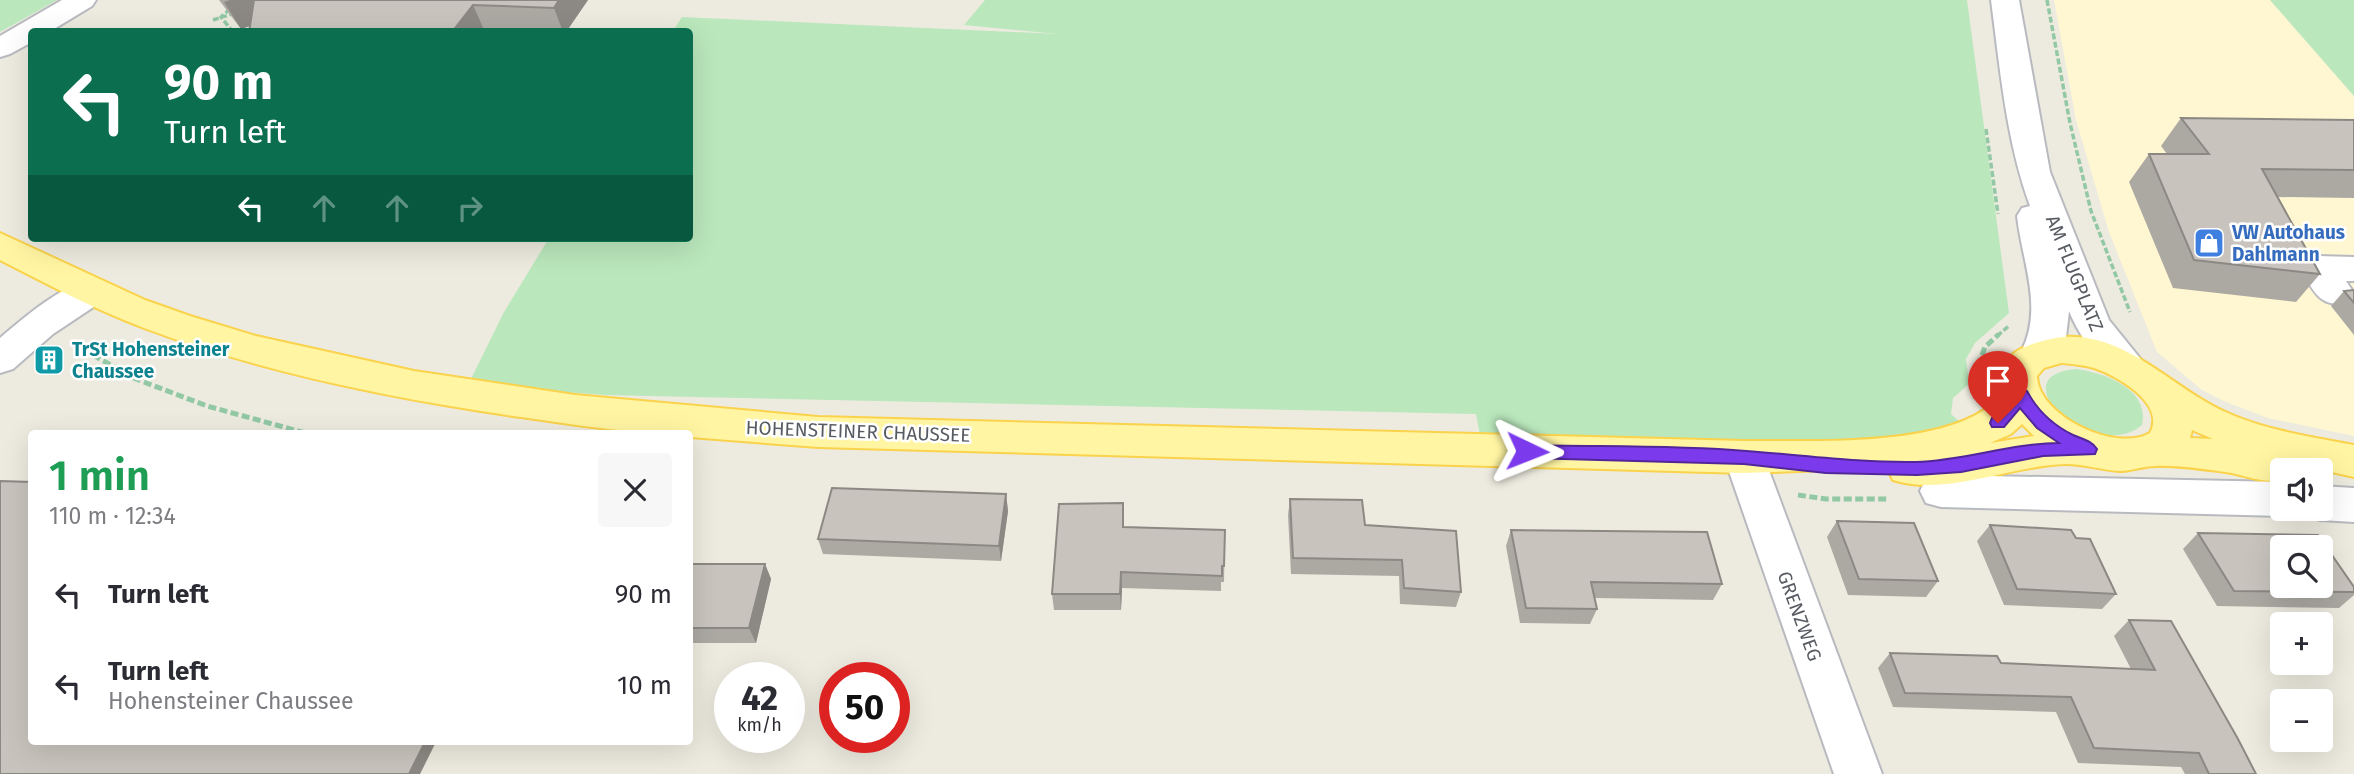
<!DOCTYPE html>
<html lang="en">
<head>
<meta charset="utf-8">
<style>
  body { margin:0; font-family:"Fira Sans",sans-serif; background:#f7f7f7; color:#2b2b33; height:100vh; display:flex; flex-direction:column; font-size:26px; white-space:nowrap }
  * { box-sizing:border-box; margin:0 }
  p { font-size:23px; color:#7c7c81 }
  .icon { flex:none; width:38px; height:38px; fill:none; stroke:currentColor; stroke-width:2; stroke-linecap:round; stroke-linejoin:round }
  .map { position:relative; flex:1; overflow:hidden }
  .drawer { position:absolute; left:28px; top:430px; width:665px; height:315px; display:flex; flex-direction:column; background:#fff; border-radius:7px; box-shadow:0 7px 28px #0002 }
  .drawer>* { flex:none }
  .hud { position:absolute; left:28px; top:28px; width:665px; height:214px; border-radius:7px; box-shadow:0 7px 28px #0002; background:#0b6e4f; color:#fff; overflow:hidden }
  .buttons { position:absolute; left:2270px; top:458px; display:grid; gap:14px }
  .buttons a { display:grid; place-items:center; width:63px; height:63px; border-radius:7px; background:#fff; box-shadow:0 7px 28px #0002; font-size:35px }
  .speed { position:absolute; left:714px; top:662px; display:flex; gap:14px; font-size:35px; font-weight:700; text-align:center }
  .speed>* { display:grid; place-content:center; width:91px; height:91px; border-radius:50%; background:#fff; box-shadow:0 7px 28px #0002; line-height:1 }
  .speed small { font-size:18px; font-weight:400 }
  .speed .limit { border:10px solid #d22; background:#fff; color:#111 }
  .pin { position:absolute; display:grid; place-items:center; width:60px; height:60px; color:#fff; margin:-72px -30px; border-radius:50% 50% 50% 0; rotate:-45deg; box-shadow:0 0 7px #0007 }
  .pin .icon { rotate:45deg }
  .me { position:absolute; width:77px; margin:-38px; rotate:92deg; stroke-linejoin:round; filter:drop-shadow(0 0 5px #0008) }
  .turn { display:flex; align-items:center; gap:24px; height:147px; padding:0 21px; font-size:32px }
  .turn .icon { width:91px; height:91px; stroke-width:2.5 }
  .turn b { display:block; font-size:49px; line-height:60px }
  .lanes { display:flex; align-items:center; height:66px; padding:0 21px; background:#0003; justify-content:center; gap:35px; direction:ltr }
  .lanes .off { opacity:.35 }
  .round { display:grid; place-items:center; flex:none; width:74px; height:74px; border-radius:7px; background:#f7f7f7 }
  .head { display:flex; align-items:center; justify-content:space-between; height:119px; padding:0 21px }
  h1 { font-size:42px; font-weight:600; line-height:52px; color:#1e9e55 }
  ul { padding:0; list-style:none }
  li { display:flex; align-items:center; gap:21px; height:91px; padding:0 21px }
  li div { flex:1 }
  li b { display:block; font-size:26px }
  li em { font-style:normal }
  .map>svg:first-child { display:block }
  .commercial { fill:#fff7d2 }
  .green { fill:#bae7bc }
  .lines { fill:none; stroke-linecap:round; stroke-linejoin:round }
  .minor-casing { stroke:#b8bac0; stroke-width:4 }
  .major-casing { stroke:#fad24b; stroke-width:4 }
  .path-far1 { stroke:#92c8a4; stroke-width:3.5; stroke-dasharray:6 2.5; stroke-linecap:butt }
  .path { stroke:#92c8a4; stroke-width:5; stroke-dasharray:8 3.5; stroke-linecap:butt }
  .minor { fill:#fff; fill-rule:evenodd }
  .major { fill:#fff5a2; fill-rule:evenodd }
  .wall { fill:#aca9a3 }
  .shaded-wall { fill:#8c8984 }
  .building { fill:#c8c4bd; stroke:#8c8984; stroke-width:2; fill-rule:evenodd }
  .route { fill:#7c3aed; stroke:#51269a; stroke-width:2 }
  .labels { text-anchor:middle; stroke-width:5; stroke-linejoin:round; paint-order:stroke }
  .shop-label { font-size:19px; font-weight:bold; fill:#366cbe; stroke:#fff; text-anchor:start }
  .street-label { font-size:19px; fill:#585c62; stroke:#fff }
  .culture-label { font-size:19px; font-weight:bold; fill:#0d838f; stroke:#fff; text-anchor:start }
</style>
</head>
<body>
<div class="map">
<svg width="2354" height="774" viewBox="0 0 2354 774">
  <rect width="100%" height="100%" fill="#edebdf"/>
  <!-- commercial -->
  <path class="commercial" d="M2054,0H2270L2354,96V436L2268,418L2226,402L2202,390L2157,352L2109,232L2076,120Z"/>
  <!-- green -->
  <path class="green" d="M0,0H57L0,32Z
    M985,0H1967L2009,313L1975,343L1966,359L1969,384L1953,398L1951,414L1964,426L1882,445L1480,435L1476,414L605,395L468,385L504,312L549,238H690V32L673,31L682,17L1058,34L964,25Z
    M2270,0H2354V96Z
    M2076,369C2105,373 2150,389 2142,425C2095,465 1996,376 2076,369Z"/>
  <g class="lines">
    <!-- minor casing -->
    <g class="minor-casing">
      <path id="minor" d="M62,0H96L92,6L49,32H32V42L10,54L0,57V36Z
        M1991,0H2019L2050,172L2109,320L2147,367L2141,377C2132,380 2123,382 2114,376C2098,365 2076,329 2069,311L2066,337L2053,362L2040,366L2027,362L2021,352C2044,308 2022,262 2017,216L2022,208L2030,206C2006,140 2000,69 1991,0Z
        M2318,256L2354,257V281H2346L2354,293L2349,302C2320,310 2313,290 2300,268L2305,259Z
        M91,279L104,282L109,291L104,300L53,334L13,369L0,373V338C26,316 58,288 91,279Z
        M1744,441L1758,446L1764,457L1882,774H1834L1724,457L1730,446Z
        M1941,475L2282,482V509H2297L2282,516L1941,507L1926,503L1920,491L1926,479Z
        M2320,486L2354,488V522L2320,520L2305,515L2302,509H2320Z"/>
    </g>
    <!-- major casing -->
    <g class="major-casing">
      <path id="major" d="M0,233L145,300L190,316L256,336L414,371L575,395L818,417L1744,441C1809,440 1960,450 2001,394L1998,372C2009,354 2019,348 2039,342C2116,317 2167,388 2230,414C2269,431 2313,437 2354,445V477L2292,463L2291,471H2282V479C2264,485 2243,474 2225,472C2203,469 2177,465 2156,466C2143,466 2132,471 2119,471C2101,470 2085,464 2066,464C2012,465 1945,497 1893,480L1887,468L1744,473L818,447L690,437V434C633,434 576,425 521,417C394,399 264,373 144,328C94,309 47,284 0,260ZM2061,363C2072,364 2084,365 2094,368C2118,376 2166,404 2150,433C2116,453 2038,416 2037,376L2044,368ZM2022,424L2034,436L1990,443L2011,434ZM2192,430L2213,439L2190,438Z"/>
    </g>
    <!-- path-far1 -->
    <path class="path-far1" d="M2047,0L2070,123L2091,211L2130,312
      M230,9L221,17L233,32
      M213,20L235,13
      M1986,129L1998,214
      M1997,336L2010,325"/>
    <!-- path -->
    <path class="path" d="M73,344L136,379L207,406L309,434
      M1978,366L1985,347L1999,334
      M1798,495L1826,499H1887"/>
    <!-- minor -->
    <use href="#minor" class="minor"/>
    <!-- major -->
    <use href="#major" class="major"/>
  </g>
  <!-- wall -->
  <path class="wall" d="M219,0H588L566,32H249L250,26L241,29Z
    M2181,118L2354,120V198L2278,197L2320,274L2296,302L2173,288L2129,182L2149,154H2167L2161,146Z
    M2354,290V335L2331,306L2344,291Z
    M1006,494L1008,511L1001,561L823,554L818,539Z
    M1290,499L1365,525L1461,592L1456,607L1400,604L1399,576L1291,574L1288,515Z
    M1124,519V527L1225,530L1224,582H1221V591L1122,588L1121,610H1054L1052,594Z
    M1837,521L1938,581L1926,597L1848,595L1827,537Z
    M1990,525L2076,538L2116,594L2102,609L2004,605L1977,541Z
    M1511,530L1722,584L1713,600L1595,598L1597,609L1590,624L1520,623L1506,546Z
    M2198,533L2354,587V595L2339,608L2217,606L2183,549Z
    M690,564H765L771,579L756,643H690Z
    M2129,620L2256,774H2185L2181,767L2078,763L2056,712L1893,707L1878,668L1890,653L2001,663L2131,669L2114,636Z"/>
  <!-- shaded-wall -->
  <path class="shaded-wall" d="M230,0H259L270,19L241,29L224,2Z
    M559,0H588L566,32H563L554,8Z
    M473,5L485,32H452Z
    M1006,494L1008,511L1001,561L999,546Z
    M765,564L771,579L756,643L749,628Z
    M1121,572L1122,588L1121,610L1120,594Z
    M425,742H436L420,774H409Z"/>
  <!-- building -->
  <path class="building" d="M254,0H559L554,8L473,5L452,32H249Z
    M2181,118L2354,120V170L2262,169L2320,274L2194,260L2149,154H2209Z
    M2354,290V303L2344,291Z
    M0,481L32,482V742H425L409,774H0Z
    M832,488L1006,494L999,546L818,539Z
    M1290,499L1362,500L1365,525L1456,531L1461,592L1404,588L1402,560L1293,558Z
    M1123,503V527L1225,530L1224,566H1222V576L1121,572L1120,594H1052L1059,504Z
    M1837,521L1914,523L1938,581L1859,579Z
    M1990,525L2071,530L2076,538L2090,539L2116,594L2017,589Z
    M1511,530L1707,532L1722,584L1591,582L1597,609L1526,608Z
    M2198,533L2318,535L2354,587V592L2234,591ZM2282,548H2320V586H2282Z
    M690,564H765L749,628H690Z
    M2129,620L2171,621L2238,739L2256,774H2209L2199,753L2094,748L2071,697L1905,693L1890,653L1997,656L2001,663L2155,670Z"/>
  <!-- route -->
  <path class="route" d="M2021,389L2027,391C2037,410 2053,425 2073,435C2082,439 2092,441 2097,449L2095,454L2043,456L1961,472L1917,475L1826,473L1744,464L1527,458L1521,456L1518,451L1521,447L1527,445C1599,447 1673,445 1746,451C1803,455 1859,463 1916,462C1964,461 2011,443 2059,443L2037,428L2020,408L2004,427H1992L1990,423L1992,418L2016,391Z"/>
  <!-- icons -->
  <defs>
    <g id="shop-square" transform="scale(1.575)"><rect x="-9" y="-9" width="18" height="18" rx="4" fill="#3f7fe0" stroke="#fff"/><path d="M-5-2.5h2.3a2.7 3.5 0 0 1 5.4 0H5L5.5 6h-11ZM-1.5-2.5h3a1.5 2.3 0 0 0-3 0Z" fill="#fff"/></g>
    <g id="building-square" transform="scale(1.575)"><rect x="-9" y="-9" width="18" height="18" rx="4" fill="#0f9aa8" stroke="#fff"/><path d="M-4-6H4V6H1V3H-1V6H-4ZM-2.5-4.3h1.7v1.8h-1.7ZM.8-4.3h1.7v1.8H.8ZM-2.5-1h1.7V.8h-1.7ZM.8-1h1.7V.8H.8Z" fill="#fff"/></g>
  </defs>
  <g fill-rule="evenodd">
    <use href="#shop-square" x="2209" y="243"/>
    <use href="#building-square" x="49" y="360"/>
  </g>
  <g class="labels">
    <!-- shop labels -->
    <g class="shop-label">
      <text x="2232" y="239">VW Autohaus<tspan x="2232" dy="22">Dahlmann</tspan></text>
    </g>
    <!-- street labels -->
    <g class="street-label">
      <text transform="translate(2075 273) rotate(68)" y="7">AM FLUGPLATZ</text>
      <text transform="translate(858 431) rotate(2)" y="7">HOHENSTEINER CHAUSSEE</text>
      <text transform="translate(1800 616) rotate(70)" y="7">GRENZWEG</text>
    </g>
    <!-- culture labels -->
    <g class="culture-label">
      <text x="72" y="356">TrSt Hohensteiner<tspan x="72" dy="22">Chaussee</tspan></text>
    </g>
  </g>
</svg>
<div class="buttons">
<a><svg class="icon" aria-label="sound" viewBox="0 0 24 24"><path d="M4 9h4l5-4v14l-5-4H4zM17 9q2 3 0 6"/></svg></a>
<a><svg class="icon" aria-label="search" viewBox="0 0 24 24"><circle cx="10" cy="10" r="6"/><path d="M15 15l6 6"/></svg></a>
<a>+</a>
<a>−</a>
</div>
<div class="speed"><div>42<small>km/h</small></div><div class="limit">50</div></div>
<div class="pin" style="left:1998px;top:423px;background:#d93025"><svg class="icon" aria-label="arrive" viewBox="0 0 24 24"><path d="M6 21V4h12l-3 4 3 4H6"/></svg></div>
<svg class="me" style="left:1527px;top:451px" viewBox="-20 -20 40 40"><path d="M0-17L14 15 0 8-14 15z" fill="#7c3aed" stroke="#fff" stroke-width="4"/></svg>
<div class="hud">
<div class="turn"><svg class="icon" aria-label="left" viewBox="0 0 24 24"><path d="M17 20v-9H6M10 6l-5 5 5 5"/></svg><div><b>90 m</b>Turn left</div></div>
<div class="lanes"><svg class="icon" aria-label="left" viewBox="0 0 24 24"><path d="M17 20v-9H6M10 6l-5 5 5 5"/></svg><svg class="icon off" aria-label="ahead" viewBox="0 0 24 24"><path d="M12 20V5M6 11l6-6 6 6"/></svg><svg class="icon off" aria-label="ahead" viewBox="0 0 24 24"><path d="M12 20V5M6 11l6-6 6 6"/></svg><svg class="icon off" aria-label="right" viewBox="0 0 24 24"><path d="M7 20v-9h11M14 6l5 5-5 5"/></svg></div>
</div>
<section class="drawer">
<div class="head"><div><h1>1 min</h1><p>110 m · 12:34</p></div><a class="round"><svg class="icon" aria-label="close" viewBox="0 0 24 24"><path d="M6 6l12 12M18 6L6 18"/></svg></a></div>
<ul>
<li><svg class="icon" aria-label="left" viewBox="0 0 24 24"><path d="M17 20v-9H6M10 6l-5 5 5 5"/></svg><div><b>Turn left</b></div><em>90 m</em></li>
<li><svg class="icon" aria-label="left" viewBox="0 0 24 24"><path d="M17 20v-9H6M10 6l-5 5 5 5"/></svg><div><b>Turn left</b><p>Hohensteiner Chaussee</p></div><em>10 m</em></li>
</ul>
</section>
</div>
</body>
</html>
